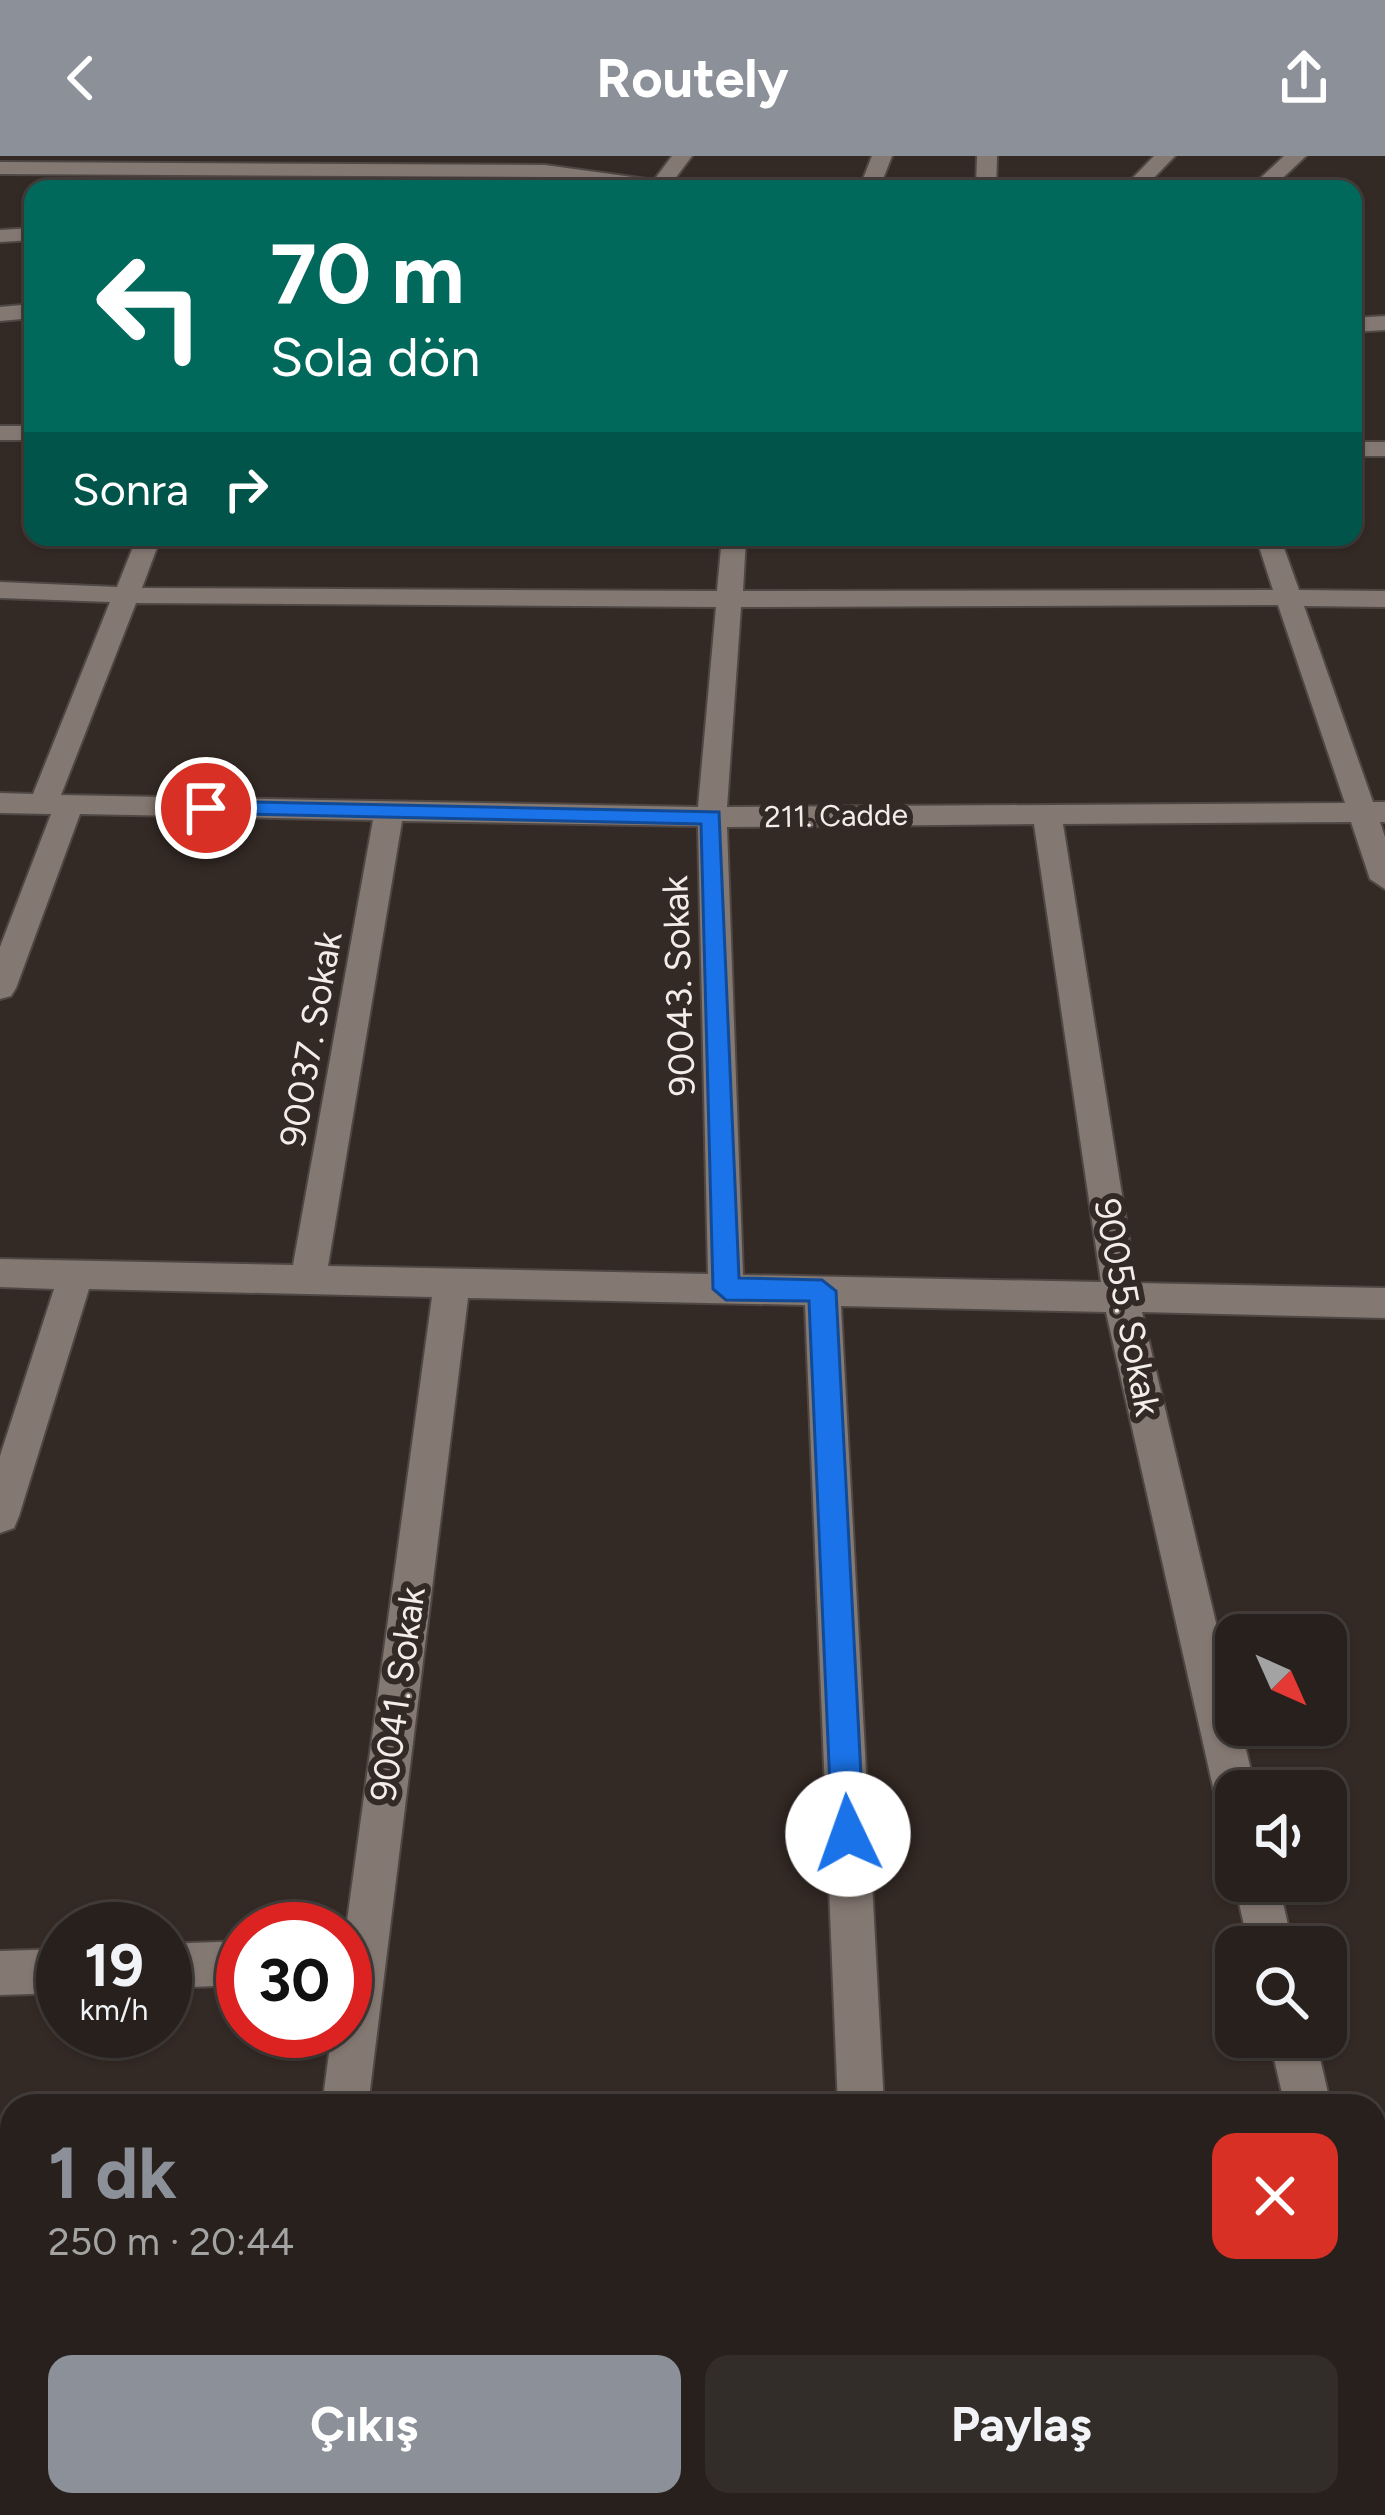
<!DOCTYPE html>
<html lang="tr">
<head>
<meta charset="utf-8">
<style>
  body { margin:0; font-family:Figtree,sans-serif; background:#332d29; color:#f1f3f6; height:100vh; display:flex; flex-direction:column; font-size:45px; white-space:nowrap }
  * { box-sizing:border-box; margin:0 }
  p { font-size:39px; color:#a4a3a3 }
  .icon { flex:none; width:66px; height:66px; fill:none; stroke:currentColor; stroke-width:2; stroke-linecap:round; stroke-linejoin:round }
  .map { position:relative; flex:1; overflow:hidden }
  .details { position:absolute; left:0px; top:1938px; width:1386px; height:423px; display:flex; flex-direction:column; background:#27201c; border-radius:36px 36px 0 0; box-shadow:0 3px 9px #0004,0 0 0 3px #433e3b }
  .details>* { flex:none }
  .banner { position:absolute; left:24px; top:24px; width:1338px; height:366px; border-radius:24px; box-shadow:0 3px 9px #0004,0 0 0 3px #433e3b; background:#00695c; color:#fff; overflow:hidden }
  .needle { width:78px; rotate:135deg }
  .buttons { position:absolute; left:1215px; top:1458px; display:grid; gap:24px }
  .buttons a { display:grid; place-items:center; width:132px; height:132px; border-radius:24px; background:#27201c; box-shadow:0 3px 9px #0004,0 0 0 3px #433e3b; font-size:60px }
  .speed { position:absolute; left:36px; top:1746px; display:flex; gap:24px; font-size:60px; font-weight:700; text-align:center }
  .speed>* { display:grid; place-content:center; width:156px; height:156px; border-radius:50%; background:#27201c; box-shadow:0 3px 9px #0004,0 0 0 3px #433e3b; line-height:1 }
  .speed small { font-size:30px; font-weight:400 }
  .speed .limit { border:18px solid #d22; background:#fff; color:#111 }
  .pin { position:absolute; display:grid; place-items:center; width:102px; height:102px; color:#fff; margin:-51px; border:6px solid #fff; border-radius:50%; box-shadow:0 3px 12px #0007 }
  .me { position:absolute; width:132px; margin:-66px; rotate:357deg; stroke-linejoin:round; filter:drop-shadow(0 0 9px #0008) }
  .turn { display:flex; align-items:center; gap:42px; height:252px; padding:0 48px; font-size:54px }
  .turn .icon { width:156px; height:156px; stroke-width:2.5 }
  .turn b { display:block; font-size:84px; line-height:102px }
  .then { display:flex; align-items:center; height:114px; padding:0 48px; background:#0003; gap:24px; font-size:45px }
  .round { display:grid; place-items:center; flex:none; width:126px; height:126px; border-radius:24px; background:#332d29 }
  .headline { display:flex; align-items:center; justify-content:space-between; height:204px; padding:0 48px }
  h1 { font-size:72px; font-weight:700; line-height:90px; color:#8c9099 }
  .primary-button { display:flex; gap:24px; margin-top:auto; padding:24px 48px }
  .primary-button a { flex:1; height:138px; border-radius:24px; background:#8c9099; color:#fff; font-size:48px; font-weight:700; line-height:138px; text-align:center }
  .primary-button a+a { background:#332d29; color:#f1f3f6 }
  header { display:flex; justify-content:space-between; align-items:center; height:156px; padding:0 48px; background:#8c9099; color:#fff; font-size:54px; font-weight:700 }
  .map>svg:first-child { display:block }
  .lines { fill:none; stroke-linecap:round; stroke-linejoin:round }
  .street-casing { stroke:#4f4743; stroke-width:4 }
  .street { fill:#847872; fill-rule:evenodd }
  .route { fill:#1a73e8; stroke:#114b97; stroke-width:3 }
  .labels { text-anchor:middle; stroke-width:12; stroke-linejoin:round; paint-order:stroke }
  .far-street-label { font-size:30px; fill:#f3ede9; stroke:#342a25 }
  .street-label { font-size:36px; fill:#f3ede9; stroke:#342a25 }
</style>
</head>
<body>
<header><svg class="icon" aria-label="back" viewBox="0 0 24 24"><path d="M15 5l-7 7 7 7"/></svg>Routely<svg class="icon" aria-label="share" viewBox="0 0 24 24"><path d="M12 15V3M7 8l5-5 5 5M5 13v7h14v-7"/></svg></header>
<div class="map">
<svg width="1385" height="2359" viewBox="0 0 1385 2359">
  <rect width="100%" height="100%" fill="#342a25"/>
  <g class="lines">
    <!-- street casing -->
    <g class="street-casing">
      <path id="street" d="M672,0H692L671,28L675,33L545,21L0,18V6L545,9L654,24Z
        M872,0H892L879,33H859Z
        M977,0H997L996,33H976Z
        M1154,0H1175L1143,33H1122Z
        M1284,0H1306L1271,33H1249Z
        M33,72V84L0,86V74Z
        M33,148V162L0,165V151Z
        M1385,160V174L1353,176V162Z
        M0,270H33V284H0Z
        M1353,286H1385V300H1353Z
        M137,381H161L142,432L717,435L722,381H746L743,435L1273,434L1256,381H1280L1299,434L1385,435V451L1304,450L1373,646H1385V666H1380L1385,681V733L1370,723L1351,666L1063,668L1136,1127L1385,1132V1162L1142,1156L1236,1551V1569H1240L1256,1635H1236V1661L1221,1655L1215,1640L1106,1156L841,1150L884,1950H838L805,1149L468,1142L368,1950H322L332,1875H345V1780L432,1141L89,1133L19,1360L14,1372L0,1377V1300L54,1133L0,1131V1103L293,1109L373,664L80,658L16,832L11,840L0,843V791L51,658L0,657V637L33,638L110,446L0,442V426L117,431ZM136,447L716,451L698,651L61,639ZM1278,449L1345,647L727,651L741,451ZM402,665L698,670L708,1118L328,1110ZM1034,668L1101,1126L743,1119L727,671Z
        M1236,1721V1725H1278L1293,1791H1249L1234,1725Z
        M243,1785V1829L165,1832V1788Z
        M63,1793V1837L0,1839V1795Z
        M1269,1881H1315L1331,1950H1285Z
        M1385,2140V2250L1374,2246V2145Z
        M274,2349H326L325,2359H273Z
        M854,2349H906L907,2359H855Z
        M995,2349H1062L1058,2359H991Z"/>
    </g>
    <!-- street -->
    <use href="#street" class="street"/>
  </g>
  <!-- route -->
  <path class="route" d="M206,645L719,656L739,1122L822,1124L836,1135L864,1678L860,1690L848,1694L837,1690L832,1678L809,1145L726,1144L713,1133L701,668L198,657L195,652Z"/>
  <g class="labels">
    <!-- far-street labels -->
    <g class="far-street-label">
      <text transform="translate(836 660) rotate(-1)" y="10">211. Cadde</text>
    </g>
    <!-- street labels -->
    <g class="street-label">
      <text transform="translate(678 830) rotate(-92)" y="13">90043. Sokak</text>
      <text transform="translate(310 883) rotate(-80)" y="13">90037. Sokak</text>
      <text transform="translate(1128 1151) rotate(79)" y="13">90055. Sokak</text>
      <text transform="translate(397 1538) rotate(-82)" y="13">90041. Sokak</text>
    </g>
  </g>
</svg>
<div class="buttons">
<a><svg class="needle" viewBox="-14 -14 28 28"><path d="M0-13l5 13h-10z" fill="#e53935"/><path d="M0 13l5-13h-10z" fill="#a4a3a3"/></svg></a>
<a><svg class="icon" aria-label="sound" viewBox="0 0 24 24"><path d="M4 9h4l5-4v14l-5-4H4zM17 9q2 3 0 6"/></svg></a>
<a><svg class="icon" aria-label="search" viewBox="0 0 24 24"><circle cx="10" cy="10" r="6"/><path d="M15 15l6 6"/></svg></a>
</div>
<div class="speed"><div>19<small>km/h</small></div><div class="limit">30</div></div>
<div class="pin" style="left:206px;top:652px;background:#d93025"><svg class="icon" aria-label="arrive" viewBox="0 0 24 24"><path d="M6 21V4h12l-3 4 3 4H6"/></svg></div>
<svg class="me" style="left:848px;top:1678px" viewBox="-20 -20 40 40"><circle r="19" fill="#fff"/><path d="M0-13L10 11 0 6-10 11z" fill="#1a73e8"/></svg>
<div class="banner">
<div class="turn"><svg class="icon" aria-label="left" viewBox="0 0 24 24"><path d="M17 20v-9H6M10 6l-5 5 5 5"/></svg><div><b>70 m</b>Sola dön</div></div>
<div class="then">Sonra<svg class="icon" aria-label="right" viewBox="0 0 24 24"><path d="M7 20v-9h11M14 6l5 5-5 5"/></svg></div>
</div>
<section class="details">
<div class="headline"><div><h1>1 dk</h1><p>250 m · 20:44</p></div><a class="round" style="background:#d93025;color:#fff"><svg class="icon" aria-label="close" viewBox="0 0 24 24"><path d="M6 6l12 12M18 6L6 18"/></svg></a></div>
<div class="primary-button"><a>Çıkış</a><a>Paylaş</a></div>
</section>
</div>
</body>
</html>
